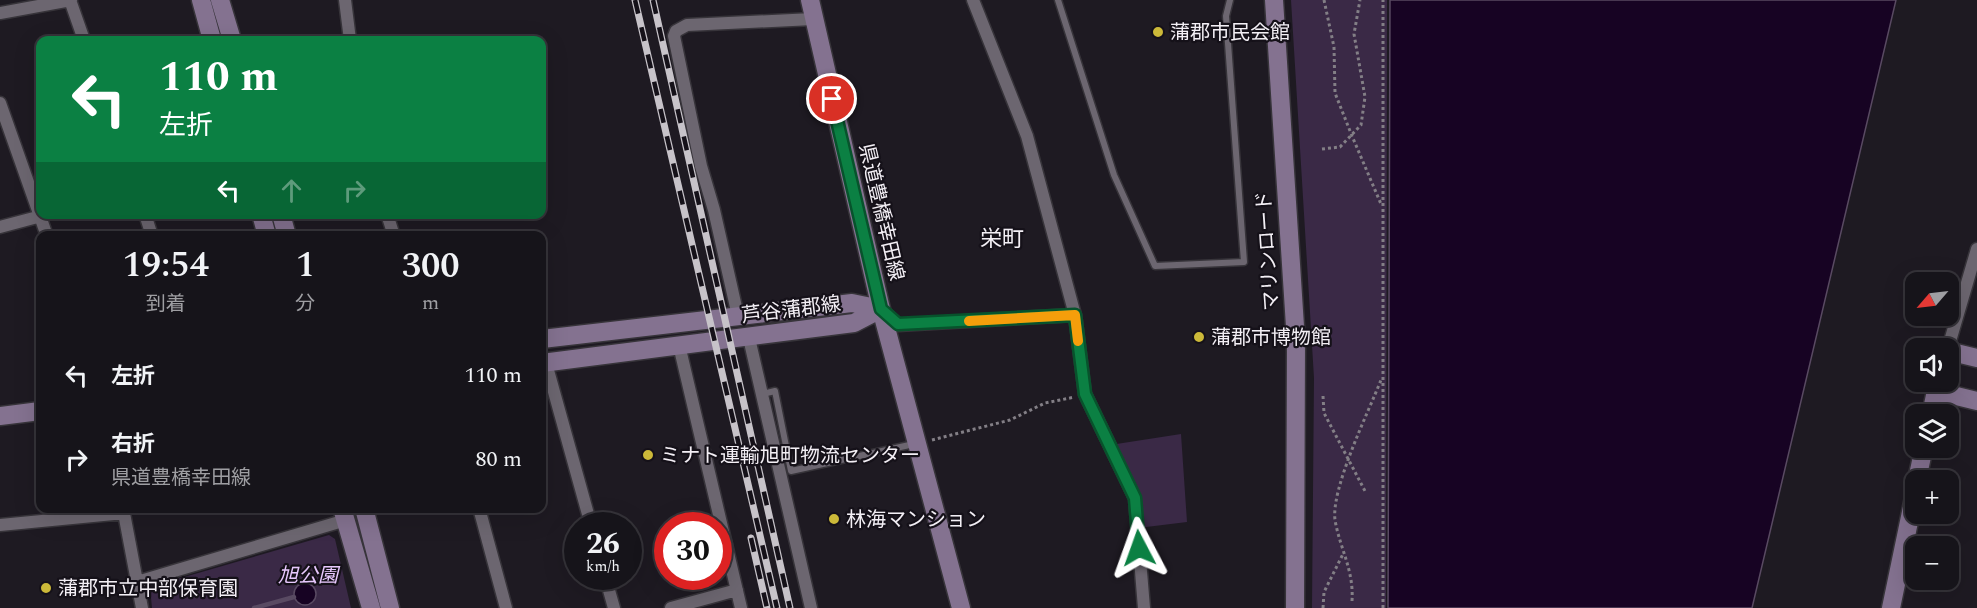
<!DOCTYPE html>
<html lang="ja">
<head>
<meta charset="utf-8">
<style>
  body { margin:0; font-family:Spectral,"Noto Sans JP",serif; background:#1f1d23; color:#f1f3f6; height:100vh; display:flex; flex-direction:column; font-size:22px; white-space:nowrap }
  * { box-sizing:border-box; margin:0 }
  p { font-size:20px; color:#9e9ea2 }
  .icon { flex:none; width:33px; height:33px; fill:none; stroke:currentColor; stroke-width:2; stroke-linecap:round; stroke-linejoin:round }
  .map { position:relative; flex:1; overflow:hidden }
  .sheet { position:absolute; left:36px; top:231px; width:510px; height:282px; display:flex; flex-direction:column; background:#16141a; border-radius:12px; box-shadow:0 6px 24px #0002,0 0 0 2px #353339 }
  .sheet>* { flex:none }
  .guide { position:absolute; left:36px; top:36px; width:510px; height:183px; border-radius:12px; box-shadow:0 6px 24px #0002,0 0 0 2px #353339; background:#0b8043; color:#fff; overflow:hidden }
  .needle { width:39px; rotate:242deg }
  .controls { position:absolute; left:1905px; top:272px; display:grid; gap:12px }
  .controls a { display:grid; place-items:center; width:54px; height:54px; border-radius:12px; background:#16141a; box-shadow:0 6px 24px #0002,0 0 0 2px #353339; font-size:30px }
  .speed { position:absolute; left:564px; top:512px; display:flex; gap:12px; font-size:30px; font-weight:700; text-align:center }
  .speed>* { display:grid; place-content:center; width:78px; height:78px; border-radius:50%; background:#16141a; box-shadow:0 6px 24px #0002,0 0 0 2px #353339; line-height:1 }
  .speed small { font-size:15px; font-weight:400 }
  .speed .limit { border:9px solid #d22; background:#fff; color:#111 }
  .pin { position:absolute; display:grid; place-items:center; width:51px; height:51px; color:#fff; margin:-26px; border:3px solid #fff; border-radius:50%; box-shadow:0 2px 6px #0007 }
  .me { position:absolute; width:66px; margin:-33px; rotate:356deg; stroke-linejoin:round; filter:drop-shadow(0 0 4px #0008) }
  .turn { display:flex; align-items:center; gap:21px; height:126px; padding:0 24px; font-size:27px }
  .turn .icon { width:78px; height:78px; stroke-width:2.5 }
  .turn b { display:block; font-size:42px; line-height:51px }
  .lanes { display:flex; align-items:center; height:57px; padding:0 24px; background:#0003; justify-content:center; gap:30px; direction:ltr }
  .lanes .off { opacity:.35 }
  .eta { display:flex; justify-content:space-evenly; align-items:center; height:102px; text-align:center }
  .eta b { font-size:36px; font-weight:600; line-height:42px }
  ul { padding:0; list-style:none }
  li { display:flex; align-items:center; gap:18px; height:84px; padding:0 24px }
  li div { flex:1 }
  li b { display:block; font-size:22px }
  li em { font-style:normal }
  .map>svg:first-child { display:block }
  .green { fill:#3a2946 }
  .water { fill:#170323; stroke:#594a62; stroke-width:1.5 }
  .lines { fill:none; stroke-linecap:round; stroke-linejoin:round }
  .stream { stroke:#594a62; stroke-width:4.5 }
  .lane-casing { stroke:#37343a; stroke-width:9 }
  .street-casing { stroke:#37343a; stroke-width:15 }
  .secondary-casing { stroke:#37343a; stroke-width:21 }
  .path { stroke:#837f86; stroke-width:3; stroke-dasharray:3 3; stroke-linecap:butt }
  .lane { stroke:#6c6670; stroke-width:6 }
  .street { stroke:#6c6670; stroke-width:12 }
  .secondary { stroke:#847290; stroke-width:18 }
  .rail-casing { stroke:#c7c3c9; stroke-width:7 }
  .rail { stroke:#151119; stroke-width:4.5; stroke-dasharray:14; stroke-linecap:butt }
  .route-casing { stroke:#07532c; stroke-width:15 }
  .route { stroke:#0b8043; stroke-width:10 }
  .slow { stroke:#f59e0b; stroke-width:10 }
  .poi-dot { fill:#ccb939; stroke:#151119; stroke-width:2 }
  .labels { text-anchor:middle; stroke-width:4.5; stroke-linejoin:round; paint-order:stroke }
  .poi-label { font-size:20px; fill:#f3eff5; stroke:#151119; text-anchor:start }
  .street-label { font-size:20px; fill:#f3eff5; stroke:#151119 }
  .park-label { font-size:20px; font-style:italic; fill:#e7c8fd; stroke:#151119 }
  .quarter-label { font-size:22px; fill:#f3eff5; stroke:#151119 }
</style>
</head>
<body>
<div class="map">
<svg width="1977" height="608" viewBox="0 0 1977 608">
  <rect width="100%" height="100%" fill="#1e1a22"/>
  <!-- green -->
  <path class="green" d="M1291,0H1387L1386,608H1312L1314,378Z
    M1181,434L1187,522L1138,528L1135,498L1110,445Z
    M329,535L335,539L351,608H152L150,587Z"/>
  <!-- water -->
  <path class="water" d="M1390,0H1896L1752,608H1388Z
    M294 594a11 11 0 1 1 22 0a11 11 0 1 1-22 0Z"/>
  <g class="lines">
    <!-- stream -->
    <path class="stream" d="M254,608L294,597"/>
    <!-- lane casing -->
    <g class="lane-casing">
      <path id="lane" d="M1058,0L1114,175L1155,266L1244,262L1226,16L1230,0
        M762,394L775,391L791,471L914,444"/>
    </g>
    <!-- street casing -->
    <g class="street-casing">
      <path id="street" d="M70,0L84,40
        M345,0L350,40
        M973,0L1027,136L1075,315L1085,394L1135,498L1144,608
        M0,13L71,0
        M0,103L47,236
        M145,214L152,236
        M387,214L394,236
        M0,227L45,215
        M881,309L898,325L1075,315
        M738,316L714,210L701,166L674,36L676,31L687,25L813,19
        M749,338L811,608
        M679,345L741,608
        M1948,348L1977,249
        M546,363L591,525
        M123,508L142,608
        M479,508L506,608
        M0,525L124,513
        M605,576L614,608
        M137,582L346,520
        M671,608L737,590"/>
    </g>
    <!-- secondary casing -->
    <g class="secondary-casing">
      <path id="secondary" d="M201,0L212,40
        M220,0L232,40
        M810,0L881,309L961,608
        M1274,0L1296,342L1295,608
        M261,214L267,236
        M281,214L287,236
        M542,339L852,303L881,309
        M1948,351L1977,358
        M542,363L854,323L881,309
        M1931,414L1936,391L1977,401
        M0,416L40,411
        M1917,480L1924,447
        M342,508L371,608
        M364,508L390,608
        M1891,608L1916,488"/>
    </g>
    <!-- path -->
    <path class="path" d="M1324,0L1334,47L1335,93L1352,136L1381,204
      M1322,149L1340,147L1361,125L1365,97L1354,34L1360,0
      M1323,396L1324,413L1365,491
      M932,440L1010,420L1045,403L1075,397
      M1352,601C1354,570 1340,549 1335,520C1331,488 1368,413 1381,380
      M1323,608L1324,592L1343,554
      M1383,608V0"/>
    <!-- lane -->
    <use href="#lane" class="lane"/>
    <!-- street -->
    <use href="#street" class="street"/>
    <!-- secondary -->
    <use href="#secondary" class="secondary"/>
    <!-- rail casing -->
    <g class="rail-casing">
      <path id="rail" d="M635,0L777,608
        M653,0L790,608
        M751,538L767,608"/>
    </g>
    <!-- rail -->
    <use href="#rail" class="rail"/>
  </g>
  <g class="lines">
    <!-- route casing -->
    <g class="route-casing">
      <path id="route" d="M832,99L881,309L898,324L1075,315L1085,394L1135,498L1139,548"/>
    </g>
    <!-- route -->
    <use href="#route" class="route"/>
    <!-- slow -->
    <path class="slow" d="M969,321L1075,315L1078,341"/>
  </g>
  <!-- markers -->
  <g class="poi-dot">
    <circle cx="1158" cy="32" r="6"/>
    <circle cx="1199" cy="337" r="6"/>
    <circle cx="648" cy="455" r="6"/>
    <circle cx="834" cy="519" r="6"/>
    <circle cx="46" cy="588" r="6"/>
  </g>
  <g class="labels">
    <!-- poi labels -->
    <g class="poi-label">
      <text x="1170" y="39">蒲郡市民会館</text>
      <text x="1211" y="344">蒲郡市博物館</text>
      <text x="660" y="462">ミナト運輸旭町物流センター</text>
      <text x="846" y="526">林海マンション</text>
      <text x="58" y="595">蒲郡市立中部保育園</text>
    </g>
    <!-- street labels -->
    <g class="street-label">
      <text transform="translate(882 212) rotate(77)" y="7">県道豊橋幸田線</text>
      <text transform="translate(1267 251) rotate(-94)" y="7">マリンロード</text>
      <text transform="translate(791 309) rotate(-7)" y="7">芦谷蒲郡線</text>
    </g>
    <!-- park labels -->
    <g class="park-label">
      <text x="308" y="582">旭公園</text>
    </g>
    <!-- quarter labels -->
    <g class="quarter-label">
      <text x="1002" y="246">栄町</text>
    </g>
  </g>
</svg>
<div class="controls">
<a><svg class="needle" viewBox="-14 -14 28 28"><path d="M0-13l5 13h-10z" fill="#e53935"/><path d="M0 13l5-13h-10z" fill="#9e9ea2"/></svg></a>
<a><svg class="icon" aria-label="sound" viewBox="0 0 24 24"><path d="M4 9h4l5-4v14l-5-4H4zM17 9q2 3 0 6"/></svg></a>
<a><svg class="icon" aria-label="layers" viewBox="0 0 24 24"><path d="M12 4l9 5-9 5-9-5zM3 14l9 5 9-5"/></svg></a>
<a>+</a>
<a>−</a>
</div>
<div class="speed"><div>26<small>km/h</small></div><div class="limit">30</div></div>
<div class="pin" style="left:832px;top:99px;background:#d93025"><svg class="icon" aria-label="arrive" viewBox="0 0 24 24"><path d="M6 21V4h12l-3 4 3 4H6"/></svg></div>
<svg class="me" style="left:1139px;top:548px" viewBox="-20 -20 40 40"><path d="M0-17L14 15 0 8-14 15z" fill="#0b8043" stroke="#fff" stroke-width="4"/></svg>
<div class="guide">
<div class="turn"><svg class="icon" aria-label="left" viewBox="0 0 24 24"><path d="M17 20v-9H6M10 6l-5 5 5 5"/></svg><div><b>110 m</b>左折</div></div>
<div class="lanes"><svg class="icon" aria-label="left" viewBox="0 0 24 24"><path d="M17 20v-9H6M10 6l-5 5 5 5"/></svg><svg class="icon off" aria-label="ahead" viewBox="0 0 24 24"><path d="M12 20V5M6 11l6-6 6 6"/></svg><svg class="icon off" aria-label="right" viewBox="0 0 24 24"><path d="M7 20v-9h11M14 6l5 5-5 5"/></svg></div>
</div>
<section class="sheet">
<div class="eta">
<div><b>19:54</b><p>到着</p></div>
<div><b>1</b><p>分</p></div>
<div><b>300</b><p>m</p></div>
</div>
<ul>
<li><svg class="icon" aria-label="left" viewBox="0 0 24 24"><path d="M17 20v-9H6M10 6l-5 5 5 5"/></svg><div><b>左折</b></div><em>110 m</em></li>
<li><svg class="icon" aria-label="right" viewBox="0 0 24 24"><path d="M7 20v-9h11M14 6l5 5-5 5"/></svg><div><b>右折</b><p>県道豊橋幸田線</p></div><em>80 m</em></li>
</ul>
</section>
</div>
</body>
</html>
